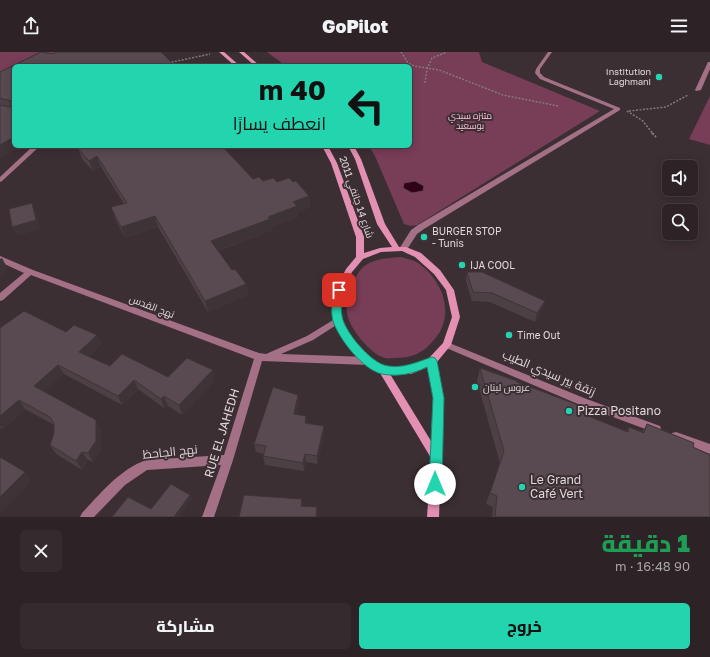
<!DOCTYPE html>
<html lang="ar">
<head>
<meta charset="utf-8">
<style>
  body { margin:0; font-family:"Golos Text",Cairo,sans-serif; background:#352b2f; color:#f1f3f6; direction:rtl; height:100vh; display:flex; flex-direction:column; font-size:15px; white-space:nowrap }
  * { box-sizing:border-box; margin:0 }
  p { font-size:13px; color:#a7a4a7 }
  .icon { flex:none; width:22px; height:22px; fill:none; stroke:currentColor; stroke-width:2; stroke-linecap:round; stroke-linejoin:round }
  .map { position:relative; height:465px; overflow:hidden; direction:ltr }
  .side { display:flex; flex-direction:column; background:#2d2327; flex:1 }
  .side>* { flex:none }
  .hud { position:absolute; left:12px; top:12px; width:400px; height:84px; border-radius:6px; box-shadow:0 2px 10px #0003,0 0 0 1px #484044; direction:rtl; background:#23d5af; color:#111; overflow:hidden }
  .fabs { position:absolute; left:662px; top:108px; display:grid; gap:8px }
  .fabs a { display:grid; place-items:center; width:36px; height:36px; border-radius:6px; background:#2d2327; box-shadow:0 2px 10px #0003,0 0 0 1px #484044; font-size:20px }
  .pin { position:absolute; display:grid; place-items:center; width:34px; height:34px; color:#fff; margin:-17px; border-radius:8px; box-shadow:0 2px 6px #0006 }
  .me { position:absolute; width:44px; margin:-22px; rotate:0deg; stroke-linejoin:round; filter:drop-shadow(0 0 3px #0008) }
  .turn { display:flex; align-items:center; gap:14px; height:84px; padding:0 20px; font-size:18px }
  .turn .icon { width:52px; height:52px; stroke-width:2.5 }
  .turn b { display:block; font-size:28px; line-height:34px }
  .round { display:grid; place-items:center; flex:none; width:42px; height:42px; border-radius:6px; background:#352b2f }
  .overview { display:flex; align-items:center; justify-content:space-between; height:68px; padding:0 20px }
  h1 { font-size:24px; font-weight:800; line-height:30px; color:#1e9e55 }
  .action { display:flex; gap:8px; margin-top:auto; padding:8px 20px }
  .action a { flex:1; height:46px; border-radius:6px; background:#23d5af; color:#111; font-size:16px; font-weight:800; line-height:46px; text-align:center }
  .action a+a { background:#352b2f; color:#f1f3f6 }
  header { display:flex; justify-content:space-between; align-items:center; height:52px; padding:0 20px; background:#2d2327; font-size:18px; font-weight:800 }
  .map>svg:first-child { display:block }
  .green { fill:#783d57 }
  .water { fill:#2f021a; stroke:#644254 }
  .lines { fill:none; stroke-linecap:round; stroke-linejoin:round }
  .path-far1 { stroke:#84797d; stroke-width:1.5; stroke-dasharray:2 1.5; stroke-linecap:butt }
  .path { stroke:#84797d; stroke-width:2; stroke-dasharray:2.5 1.5; stroke-linecap:butt }
  .lane { fill:#a47085; fill-rule:evenodd }
  .street { fill:#a47085; fill-rule:evenodd }
  .secondary { fill:#e390b3; fill-rule:evenodd }
  .wall { fill:#4c4045 }
  .shaded-wall { fill:#3e3438 }
  .building { fill:#584a50; stroke:#3e3438 }
  .route { fill:#23d5af; stroke:#178a72 }
  .poi-dot { fill:#23d5af; stroke:#3c2f34; stroke-width:1.5 }
  .labels { text-anchor:middle; stroke-width:4; stroke-linejoin:round; paint-order:stroke }
  .far-poi-label { font-size:9px; fill:#e0d7da; stroke:#3c2f34; text-anchor:end }
  .far-park-label { font-size:9px; fill:#ffc1da; stroke:#3c2f34 }
  .street-label { font-size:10px; fill:#e0d7da; stroke:#3c2f34 }
  .poi-label { font-size:10px; fill:#e0d7da; stroke:#3c2f34; text-anchor:start }
  .near-street-label { font-size:12px; fill:#e0d7da; stroke:#3c2f34 }
  .near-poi-label { font-size:12px; fill:#e0d7da; stroke:#3c2f34; text-anchor:start }
</style>
</head>
<body>
<header><svg class="icon" aria-label="menu" viewBox="0 0 24 24"><path d="M4 6h16M4 12h16M4 18h16"/></svg>GoPilot<svg class="icon" aria-label="share" viewBox="0 0 24 24"><path d="M12 15V3M7 8l5-5 5 5M5 13v7h14v-7"/></svg></header>
<div class="map">
<svg width="710" height="465" viewBox="0 0 710 465">
  <rect width="100%" height="100%" fill="#3c2f34"/>
  <!-- green -->
  <path class="green" d="M0,0H58L30,14H14L0,27Z
    M267,0H479L482,10L600,59L417,173L411,174L404,172L375,104L369,94H410V14H286Z
    M710,44V93L689,87Z
    M401,205C407,207 414,208 418,211C444,229 456,265 433,289C422,302 411,306 394,306C391,306 387,307 385,306C377,304 370,297 365,292C347,272 340,255 353,230C356,224 361,216 366,213C376,206 390,206 401,205Z"/>
  <!-- water -->
  <path class="water" d="M415,129L424,134L423,139L412,141L403,136L404,131Z"/>
  <g class="lines">
    <!-- path-far1 -->
    <path class="path-far1" d="M401,0L408,11L414,14L439,18L503,43L558,54
      M168,11L210,2
      M425,31L427,17L432,6L447,0
      M627,59L643,69L653,82
      M629,59L666,55L688,43"/>
    <!-- path -->
    <path class="path" d="M652,81L656,85"/>
    <!-- lane -->
    <path class="lane" d="M447,290L584,346L660,374L661,377L660,380L656,381L578,352L444,295L443,293L444,291Z
      M676,380L710,392V402L672,387L671,384L672,381Z"/>
    <!-- street -->
    <path class="street" d="M548,0H552L540,17V21L544,25L620,56V58L424,177L417,182L406,199H400L399,197L411,178L418,173L614,57L540,27L535,21L536,17Z
      M708,10H710V17L701,38L696,39L695,38Z
      M33,94H40L2,129L0,130V125Z
      M0,204L33,218L259,301L266,302L307,284L338,265L341,266L342,268L341,270L313,288L281,302L368,305L371,306L373,309L371,312L368,313L262,309L233,408L214,465H202L221,413L147,418L125,433L94,465H80L82,461C101,441 119,418 146,408L224,403L254,307L31,223L3,248L0,249V241L24,221L0,210Z"/>
    <!-- secondary -->
    <path class="secondary" d="M219,0H224L240,14H235Z
      M239,0H244L260,14H255Z
      M322,94H328L337,111L364,185V201L380,196L392,195L377,172L355,107L348,94H354L361,107L385,172L399,195H406L421,201L440,218L454,238L460,265L451,293L437,310L443,346L439,465H427L431,406L380,321L365,312L344,288L334,268L332,255L335,238L346,217L356,205V185L331,111ZM402,199L415,205L434,222L446,238L452,265L443,291L429,306L410,314H384L371,306L350,284L342,268L340,255L343,238L352,220L363,207L381,200ZM428,315L433,346L431,389L390,322H411Z"/>
  </g>
  <!-- wall -->
  <path class="wall" d="M41,0L53,2L57,0H161L175,14H14V94H21L0,106V20Z
    M77,94L263,129L293,130L309,144L310,155L298,160V165L271,175L272,178L218,199L232,218L246,232L248,243L208,260L158,175L125,186L115,166L111,155L124,152L101,115L93,119L82,107Z
    M467,220L545,249L542,258L535,270L490,250L472,249L466,229Z
    M0,276L66,280L97,283L101,292L89,305L110,314L168,325L215,328L182,363L168,354L164,356L138,337L122,353L64,322L44,339L101,377V397L93,410L88,408L82,418L56,402L50,393L54,381V373L25,357L3,377L0,376Z
    M480,316L517,330L583,362L626,379L629,375L642,380L647,372L693,395L710,465H492L493,455L486,452L500,411L477,329Z
    M298,343L299,352L297,362L306,364L307,372L324,383L317,412L306,410L304,419L265,413L263,404L264,402L256,400L254,392Z"/>
  <!-- shaded-wall -->
  <path class="shaded-wall" d="M14,85V94H21L0,106V93Z
    M97,104L101,115L93,119L89,109Z
    M309,144L310,155L298,160V165L271,175L272,178L214,200L211,189L268,165L293,150Z
    M32,151L36,160L40,177L17,184L12,175Z
    M155,164L158,175L125,186L121,175Z
    M2,206L8,217L0,224V207Z
    M246,232L248,243L208,260L205,249Z
    M545,249L542,258L535,270L537,261Z
    M97,283L101,292L84,310L79,300Z
    M58,313L64,322L40,343L34,334Z
    M213,318L215,328L182,363L179,353Z
    M134,328L138,337L122,353L118,344Z
    M298,343L299,352L295,370L294,362Z
    M164,344L168,354L164,356L161,347Z
    M19,348L25,357L3,377L0,374V364Z
    M306,364L307,373L305,371Z
    M96,368L101,377V397L93,410L88,401Z
    M324,374V383L317,412V404Z
    M82,400L88,408L82,418L76,409Z
    M305,402L306,410L304,419L303,411Z
    M25,420L32,429L0,461V445Z
    M190,443L192,447L179,465H174Z
    M317,455L318,465H316Z"/>
  <!-- building -->
  <path class="building" d="M41,0L53,2L57,0H161L175,14H14V85L0,93V53L9,55L11,54V49L0,46V20Z
    M77,94H222L253,127L259,125L263,129L273,126L277,130L289,126L293,130L296,129L309,144L293,150L297,154L268,165L270,167L211,189L232,218L235,217L246,232L205,249L155,164L121,175L111,155L127,151L97,104L89,109L78,97Z
    M32,151L36,168L12,175L9,157Z
    M467,220H482L545,249L537,261L492,241L473,240Z
    M24,259L66,280L74,273L97,283L79,300L110,314L122,302L168,325L187,306L213,318L179,353L164,344L161,347L134,328L118,344L58,313L34,334L96,368V389L88,401L82,400L76,409L50,393L54,381V372L50,365L19,348L0,364V276Z
    M480,316L517,329V330L586,356L583,362L628,380L629,375L644,381L647,372L694,391L693,395L710,403V465H495L497,444L490,441L504,399Z
    M273,335L298,343L294,362L306,364L305,371L324,374L317,404L305,402L303,411L263,404L266,394L254,392Z
    M0,405L25,420L0,445Z
    M171,432L190,443L174,465H112L128,445L151,457Z
    M244,443L302,447L301,454L317,455L316,465H239Z"/>
  <!-- route -->
  <path class="route" d="M339,235L343,238C342,248 340,258 343,268C348,283 369,308 384,313C400,318 417,310 432,305L435,306L437,309L444,346L442,432L440,436L435,438L431,436L429,432L433,346L427,315C413,322 398,325 382,322C363,318 339,287 333,269C330,258 333,248 334,238Z"/>
  <!-- markers -->
  <g class="poi-dot">
    <circle cx="659" cy="25" r="4"/>
    <circle cx="424" cy="185" r="4"/>
    <circle cx="462" cy="213" r="4"/>
    <circle cx="509" cy="283" r="4"/>
    <circle cx="475" cy="335" r="4"/>
    <circle cx="569" cy="359" r="4"/>
    <circle cx="522" cy="435" r="4"/>
  </g>
  <g class="labels">
    <!-- far-poi labels -->
    <g class="far-poi-label">
      <text x="651" y="23">Institution<tspan x="651" dy="10">Laghmani</tspan></text>
    </g>
    <!-- far-park labels -->
    <g class="far-park-label">
      <text x="470" y="67">متنزه سيدي<tspan x="470" dy="10">بوسعيد</tspan></text>
    </g>
    <!-- street labels -->
    <g class="street-label">
      <text transform="translate(357 145) rotate(71)" y="4">شارع 14 جانفي 2011</text>
      <text transform="translate(152 254) rotate(21)" y="4">نهج القدس</text>
    </g>
    <!-- poi labels -->
    <g class="poi-label">
      <text x="432" y="183">BURGER STOP<tspan x="432" dy="12">- Tunis</tspan></text>
      <text x="470" y="217">IJA COOL</text>
      <text x="517" y="287">Time Out</text>
      <text x="483" y="339">عروس لبنان</text>
    </g>
    <!-- near-street labels -->
    <g class="near-street-label">
      <text transform="translate(549 321) rotate(23)" y="4">زنقة بير سيدي الطيب</text>
      <text transform="translate(222 381) rotate(-73)" y="4">RUE EL JAHEDH</text>
      <text transform="translate(170 400) rotate(-6)" y="4">نهج الجاحظ</text>
    </g>
    <!-- near-poi labels -->
    <g class="near-poi-label">
      <text x="577" y="363">Pizza Positano</text>
      <text x="530" y="432">Le Grand<tspan x="530" dy="14">Café Vert</tspan></text>
    </g>
  </g>
</svg>
<div class="fabs">
<a><svg class="icon" aria-label="sound" viewBox="0 0 24 24"><path d="M4 9h4l5-4v14l-5-4H4zM17 9q2 3 0 6"/></svg></a>
<a><svg class="icon" aria-label="search" viewBox="0 0 24 24"><circle cx="10" cy="10" r="6"/><path d="M15 15l6 6"/></svg></a>
</div>
<div class="pin" style="left:339px;top:238px;background:#d93025"><svg class="icon" aria-label="arrive" viewBox="0 0 24 24"><path d="M6 21V4h12l-3 4 3 4H6"/></svg></div>
<svg class="me" style="left:435px;top:432px" viewBox="-20 -20 40 40"><circle r="19" fill="#fff"/><path d="M0-13L10 11 0 6-10 11z" fill="#23d5af"/></svg>
<div class="hud">
<div class="turn"><svg class="icon" aria-label="left" viewBox="0 0 24 24"><path d="M17 20v-9H6M10 6l-5 5 5 5"/></svg><div><b>40 m</b>انعطف يسارًا</div></div>
</div>
</div>
<section class="side">
<div class="overview"><div><h1>1 دقيقة</h1><p>90 m · 16:48</p></div><a class="round"><svg class="icon" aria-label="close" viewBox="0 0 24 24"><path d="M6 6l12 12M18 6L6 18"/></svg></a></div>
<div class="action"><a>خروج</a><a>مشاركة</a></div>
</section>
</body>
</html>
